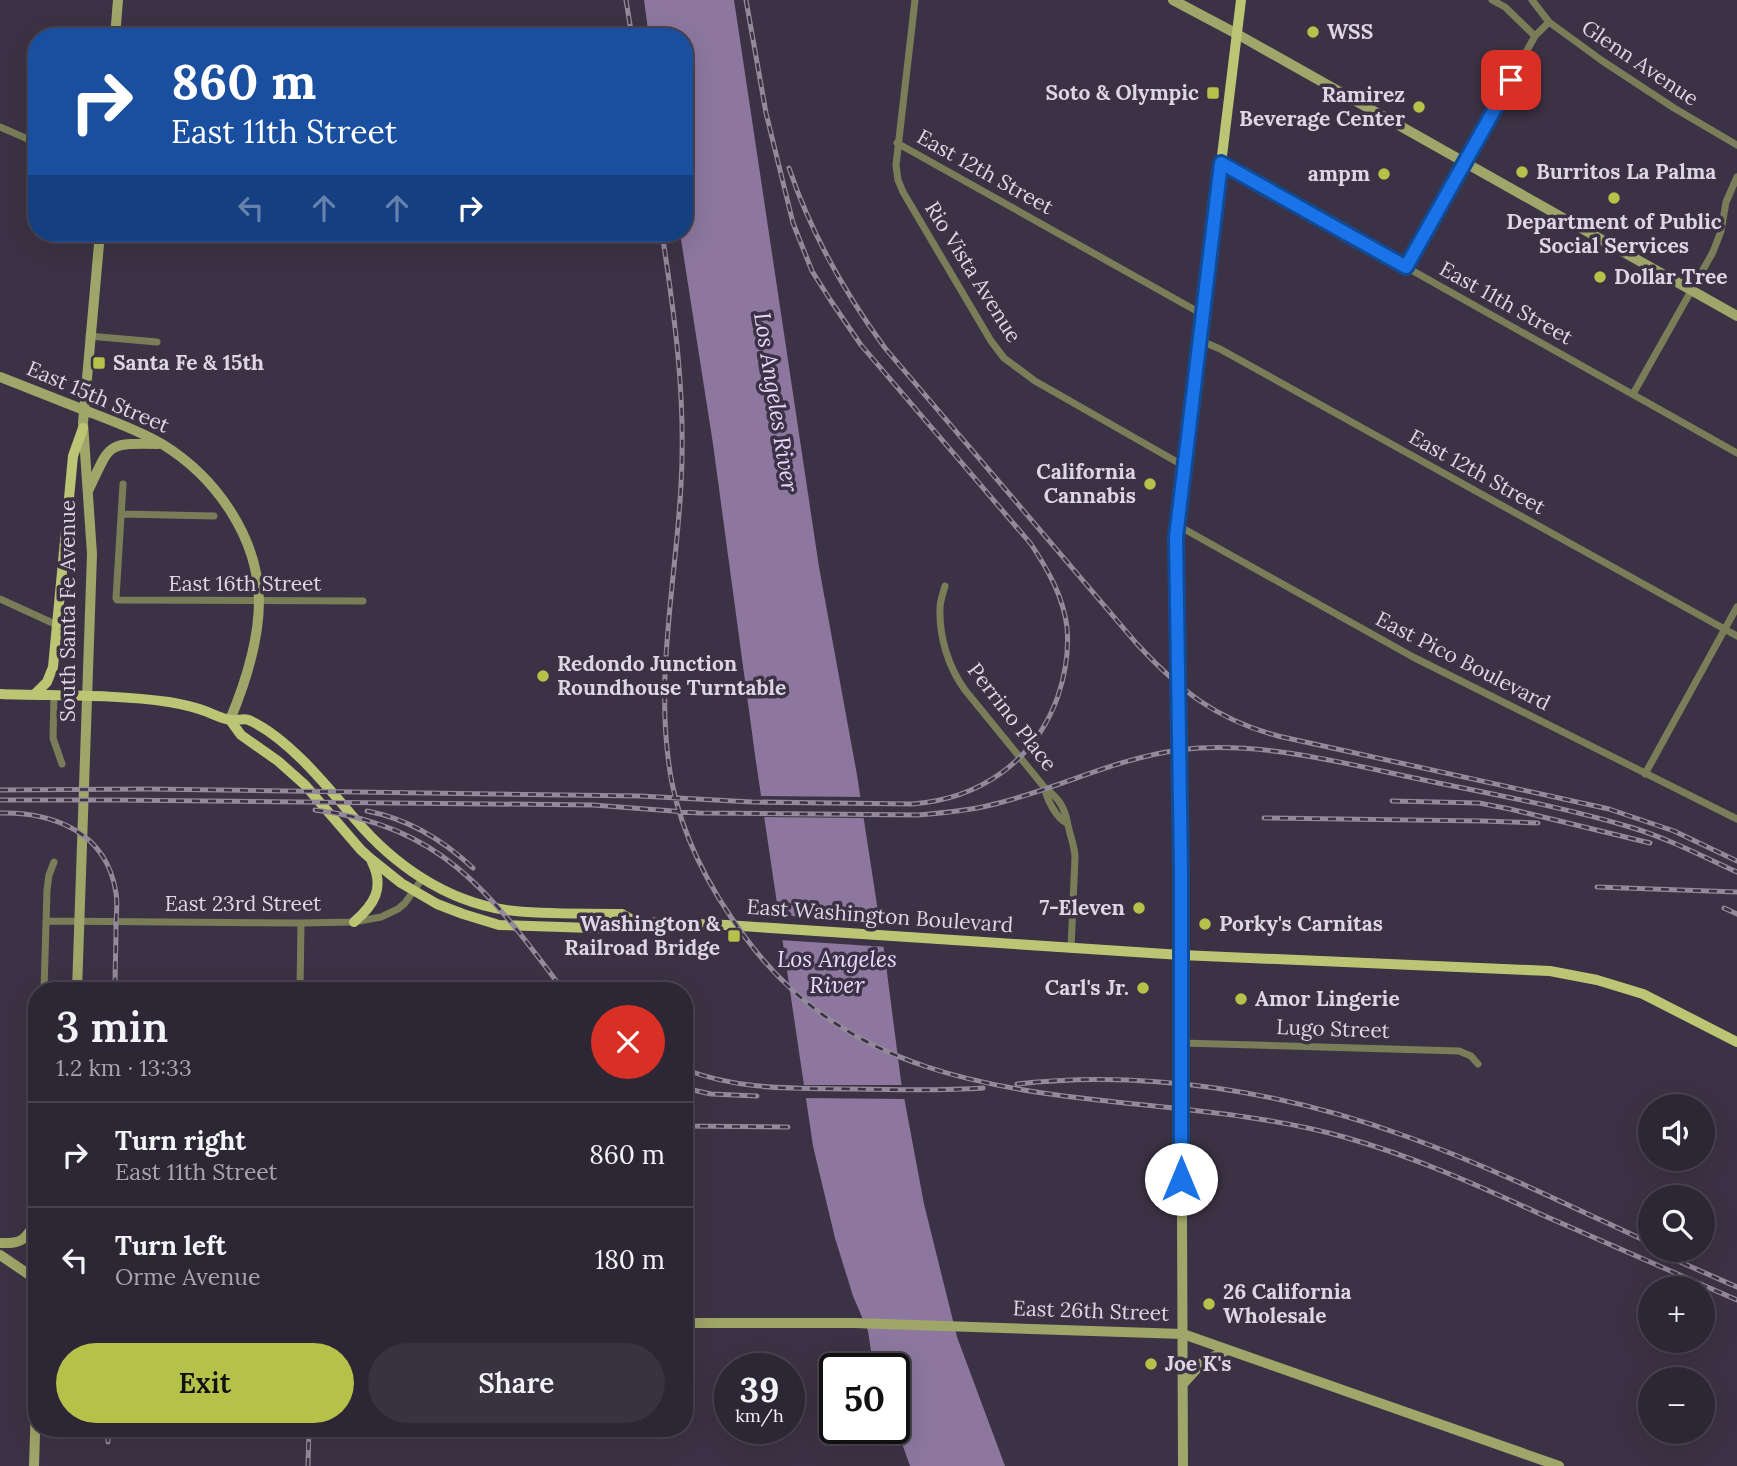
<!DOCTYPE html>
<html lang="en">
<head>
<meta charset="utf-8">
<style>
  body { margin:0; font-family:Lora,serif; background:#393240; color:#f1f3f6; height:100vh; display:flex; flex-direction:column; font-size:26px; white-space:nowrap }
  * { box-sizing:border-box; margin:0 }
  p { font-size:23px; color:#a7a5ac }
  .icon { flex:none; width:38px; height:38px; fill:none; stroke:currentColor; stroke-width:2; stroke-linecap:round; stroke-linejoin:round }
  .map { position:relative; flex:1; overflow:hidden }
  .drawer { position:absolute; left:28px; top:982px; width:665px; height:455px; display:flex; flex-direction:column; background:#2d2634; border-radius:28px; box-shadow:0 7px 28px #0002,0 0 0 2px #48434f }
  .drawer>* { flex:none }
  .top-card { position:absolute; left:28px; top:28px; width:665px; height:214px; border-radius:28px; box-shadow:0 7px 28px #0002,0 0 0 2px #48434f; background:#1a4fa0; color:#fff; overflow:hidden }
  .buttons { position:absolute; left:1638px; top:1094px; display:grid; gap:14px }
  .buttons a { display:grid; place-items:center; width:77px; height:77px; border-radius:50%; background:#2d2634; box-shadow:0 7px 28px #0002,0 0 0 2px #48434f; font-size:35px }
  .speed { position:absolute; left:714px; top:1353px; display:flex; gap:14px; font-size:35px; font-weight:700; text-align:center }
  .speed>* { display:grid; place-content:center; width:91px; height:91px; border-radius:50%; background:#2d2634; box-shadow:0 7px 28px #0002,0 0 0 2px #48434f; line-height:1 }
  .speed small { font-size:18px; font-weight:400 }
  .speed .limit { border:4px solid #111; border-radius:10px; background:#fff; color:#111 }
  .pin { position:absolute; display:grid; place-items:center; width:60px; height:60px; color:#fff; margin:-30px; border-radius:14px; box-shadow:0 4px 10px #0006 }
  .me { position:absolute; width:77px; margin:-38px; rotate:0deg; stroke-linejoin:round; filter:drop-shadow(0 0 5px #0008) }
  .turn { display:flex; align-items:center; gap:24px; height:147px; padding:0 28px; font-size:32px }
  .turn .icon { width:91px; height:91px; stroke-width:2.5 }
  .turn b { display:block; font-size:49px; line-height:60px }
  .lanes { display:flex; align-items:center; height:66px; padding:0 28px; background:#0003; justify-content:center; gap:35px; direction:ltr }
  .lanes .off { opacity:.35 }
  .round { display:grid; place-items:center; flex:none; width:74px; height:74px; border-radius:37px; background:#393240 }
  .head { display:flex; align-items:center; justify-content:space-between; height:119px; padding:0 28px }
  h1 { font-size:42px; font-weight:600; line-height:52px }
  .cta { display:flex; gap:14px; margin-top:auto; padding:14px 28px }
  .cta a { flex:1; height:80px; border-radius:42px; background:#b5c249; color:#111; font-size:28px; font-weight:600; line-height:80px; text-align:center }
  .cta a+a { background:#393240; color:#f1f3f6 }
  ul { padding:0; list-style:none }
  li { display:flex; align-items:center; gap:21px; height:105px; padding:0 28px; border-top:2px solid #48434f }
  li div { flex:1 }
  li b { display:block; font-size:26px }
  li em { font-style:normal }
  .map>svg:first-child { display:block }
  .water { fill:#8d779f }
  .pier { fill:#3c3245 }
  .lines { fill:none; stroke-linecap:round; stroke-linejoin:round }
  .street { stroke:#797e58; stroke-width:7 }
  .secondary { stroke:#9ea669; stroke-width:10 }
  .primary { stroke:#bbc574; stroke-width:10 }
  .rail-casing { stroke:#928a9a; stroke-width:5 }
  .rail { stroke:#3c3245; stroke-width:2.5; stroke-dasharray:8; stroke-linecap:butt }
  .route-casing { stroke:#114b97; stroke-width:18 }
  .route { stroke:#1a73e8; stroke-width:12 }
  .poi-dot { fill:#b5c249; stroke:#3c3245; stroke-width:2.5 }
  .labels { text-anchor:middle; stroke-width:7; stroke-linejoin:round; paint-order:stroke }
  .poi-label { font-size:21px; font-weight:bold; fill:#ddd6e3; stroke:#3c3245; text-anchor:start }
  .street-label { font-size:21px; fill:#ddd6e3; stroke:#3c3245 }
  .water-label { font-size:23px; font-style:italic; fill:#ecd8fe; stroke:#3c3245 }
</style>
</head>
<body>
<div class="map">
<svg width="1737" height="1466" viewBox="0 0 1737 1466">
  <rect width="100%" height="100%" fill="#3c3245"/>
  <!-- water -->
  <path class="water" d="M644,0H734L819,567L857,775L885,957L901,1081L924,1204L957,1337L1005,1466H910L894,1421V1368H877L871,1351L868,1331L853,1296L835,1238L813,1146L755,755L713,444L680,233H684V37H649Z"/>
  <!-- pier -->
  <path class="pier" d="M758,796L864,797L867,818L761,817Z
    M775,915L883,921L887,947L779,940Z
    M800,1085H906L908,1099L802,1098Z"/>
  <g class="lines">
    <!-- street -->
    <path class="street" d="M915,0L896,165L898,180L903,192L991,341L1004,358L1035,381L1184,466
      M1492,0L1505,7L1535,36
      M1532,0L1549,22L1601,60L1674,108L1737,145
      M0,127L37,143
      M897,143L1202,314
      M1221,163L1737,453
      M1406,267L1535,36L1549,22
      M89,336L157,342
      M1199,340L1220,349L1737,636
      M1633,394L1713,252L1721,231L1726,202L1737,177
      M123,484L116,598L117,600L363,601
      M121,514L214,516
      M1177,525L1413,657L1737,819
      M945,586C943,593 940,601 940,608C939,636 948,667 965,690L1045,788C1059,798 1065,808 1068,825C1070,836 1075,846 1075,858L1071,948
      M0,599L57,625
      M54,696L53,738L62,764
      M1645,774L1737,607
      M1045,788C1046,799 1057,819 1067,823
      M46,921L301,923L354,922L381,917L398,909L405,903L422,879
      M44,990L47,890L49,875L54,862
      M300,990L301,923
      M1182,1043L1459,1051L1471,1056L1478,1064"/>
    <!-- secondary -->
    <path class="secondary" d="M1173,0L1237,34L1737,316
      M115,37L118,0
      M0,377C28,388 56,399 84,410C110,420 138,430 162,444C216,477 258,537 259,601C259,641 245,684 230,720
      M88,491C111,444 104,443 158,444
      M1181,955L1183,1466
      M77,990L92,554L83,423L100,233
      M0,1243C23,1244 25,1239 37,1221
      M0,1255L37,1280
      M684,1323H854L1183,1334L1559,1466
      M1183,1384L1203,1362L1227,1350
      M34,1466L37,1370"/>
    <!-- primary -->
    <path class="primary" d="M0,694C56,696 114,694 169,702C181,704 194,707 205,711C213,714 222,719 231,720C238,721 245,717 251,721C289,739 327,786 355,819C393,864 445,901 506,910C543,915 584,913 622,914L636,922
      M34,695L47,682L53,667L73,456L83,428
      M230,720L241,735L278,761L305,785L361,850L371,859L401,883L437,904L463,914L499,925L622,929L636,922L726,925L1181,955L1550,971L1597,980L1643,994L1737,1042
      M354,922C374,905 385,888 372,862
      M1181,955V871L1176,566L1177,525L1241,0"/>
    <!-- rail casing -->
    <g class="rail-casing">
      <path id="rail" d="M626,0L632,37
        M789,168C811,233 844,292 885,348L1137,644C1181,691 1215,719 1278,736L1609,809L1674,831L1737,861
        M662,233C675,317 686,400 681,485C676,583 653,685 672,783C683,839 711,891 745,937C890,1135 1136,1079 1344,1137C1412,1156 1475,1184 1538,1213C1604,1242 1671,1271 1737,1300
        M0,790L147,789L640,796L752,802L912,804C980,799 1035,761 1058,696C1065,675 1069,650 1067,627C1063,596 1048,570 1031,544L861,345L831,301L812,271L793,223L766,113L746,0
        M0,800H115L593,805L699,813L918,815C943,813 967,811 991,805C1055,790 1113,759 1179,750C1254,740 1340,762 1414,778C1486,793 1560,806 1630,827C1667,838 1702,856 1737,872
        M1392,801L1479,803L1510,809L1650,843
        M315,810C443,826 491,894 563,990
        M367,811C409,819 443,840 473,868
        M0,813C55,812 107,833 116,893C118,904 116,915 116,926C116,947 115,969 115,990
        M1264,818L1482,821L1538,823
        M1597,887L1737,892
        M1724,908L1737,914
        M684,1069C741,1091 794,1088 854,1089C897,1090 940,1091 983,1088
        M1017,1084C1148,1069 1285,1092 1408,1137C1491,1167 1570,1206 1650,1243
        M684,1088L711,1094L757,1096
        M684,1126L788,1127
        M1653,1250L1737,1287
        M108,1442V1428
        M308,1466L309,1428"/>
    </g>
    <!-- rail -->
    <use href="#rail" class="rail"/>
  </g>
  <g class="lines">
    <!-- route casing -->
    <g class="route-casing">
      <path id="route" d="M1181,1179V871L1176,537L1221,163L1406,267L1511,80"/>
    </g>
    <!-- route -->
    <use href="#route" class="route"/>
  </g>
  <!-- markers -->
  <g class="poi-dot">
    <circle cx="1313" cy="32" r="7"/>
    <rect x="1206" y="86" width="14" height="14" rx="3.5"/>
    <circle cx="1419" cy="107" r="7"/>
    <circle cx="1522" cy="172" r="7"/>
    <circle cx="1384" cy="174" r="7"/>
    <circle cx="1614" cy="198" r="7"/>
    <circle cx="1600" cy="277" r="7"/>
    <rect x="92" y="356" width="14" height="14" rx="3.5"/>
    <circle cx="1150" cy="484" r="7"/>
    <circle cx="543" cy="676" r="7"/>
    <circle cx="1139" cy="908" r="7"/>
    <circle cx="1205" cy="924" r="7"/>
    <rect x="727" y="929" width="14" height="14" rx="3.5"/>
    <circle cx="1143" cy="988" r="7"/>
    <circle cx="1241" cy="999" r="7"/>
    <circle cx="1209" cy="1304" r="7"/>
    <circle cx="1151" cy="1364" r="7"/>
  </g>
  <g class="labels">
    <!-- poi labels -->
    <g class="poi-label">
      <text x="1327" y="39">WSS</text>
      <text x="1199" y="100" text-anchor="end">Soto &amp; Olympic</text>
      <text x="1405" y="102" text-anchor="end">Ramirez<tspan x="1405" dy="24">Beverage Center</tspan></text>
      <text x="1536" y="179">Burritos La Palma</text>
      <text x="1370" y="181" text-anchor="end">ampm</text>
      <text x="1614" y="229" text-anchor="middle">Department of Public<tspan x="1614" dy="24">Social Services</tspan></text>
      <text x="1614" y="284">Dollar Tree</text>
      <text x="113" y="370">Santa Fe &amp; 15th</text>
      <text x="1136" y="479" text-anchor="end">California<tspan x="1136" dy="24">Cannabis</tspan></text>
      <text x="557" y="671">Redondo Junction<tspan x="557" dy="24">Roundhouse Turntable</tspan></text>
      <text x="1125" y="915" text-anchor="end">7-Eleven</text>
      <text x="720" y="931" text-anchor="end">Washington &amp;<tspan x="720" dy="24">Railroad Bridge</tspan></text>
      <text x="1219" y="931">Porky's Carnitas</text>
      <text x="1129" y="995" text-anchor="end">Carl's Jr.</text>
      <text x="1255" y="1006">Amor Lingerie</text>
      <text x="1223" y="1299">26 California<tspan x="1223" dy="24">Wholesale</tspan></text>
      <text x="1165" y="1371">Joe K's</text>
    </g>
    <!-- street labels -->
    <g class="street-label">
      <text transform="translate(1640 63) rotate(34)" y="7">Glenn Avenue</text>
      <text transform="translate(985 172) rotate(29)" y="7">East 12th Street</text>
      <text transform="translate(973 272) rotate(58)" y="7">Rio Vista Avenue</text>
      <text transform="translate(1506 303) rotate(29)" y="7">East 11th Street</text>
      <text transform="translate(98 397) rotate(23)" y="7">East 15th Street</text>
      <text transform="translate(1477 472) rotate(29)" y="7">East 12th Street</text>
      <text x="245" y="591">East 16th Street</text>
      <text transform="translate(68 611) rotate(-90)" y="7">South Santa Fe Avenue</text>
      <text transform="translate(1463 661) rotate(27)" y="7">East Pico Boulevard</text>
      <text transform="translate(1012 717) rotate(52)" y="7">Perrino Place</text>
      <text x="243" y="911">East 23rd Street</text>
      <text transform="translate(880 916) rotate(4)" y="7">East Washington Boulevard</text>
      <text transform="translate(1333 1029) rotate(2)" y="7">Lugo Street</text>
      <text transform="translate(1091 1311) rotate(2)" y="7">East 26th Street</text>
    </g>
    <!-- water labels -->
    <g class="water-label">
      <text transform="translate(776 402) rotate(81)" y="8">Los Angeles River</text>
      <text x="837" y="967">Los Angeles<tspan x="837" dy="26">River</tspan></text>
    </g>
  </g>
</svg>
<div class="buttons">
<a><svg class="icon" aria-label="sound" viewBox="0 0 24 24"><path d="M4 9h4l5-4v14l-5-4H4zM17 9q2 3 0 6"/></svg></a>
<a><svg class="icon" aria-label="search" viewBox="0 0 24 24"><circle cx="10" cy="10" r="6"/><path d="M15 15l6 6"/></svg></a>
<a>+</a>
<a>−</a>
</div>
<div class="speed"><div>39<small>km/h</small></div><div class="limit">50</div></div>
<div class="pin" style="left:1511px;top:80px;background:#d93025"><svg class="icon" aria-label="arrive" viewBox="0 0 24 24"><path d="M6 21V4h12l-3 4 3 4H6"/></svg></div>
<svg class="me" style="left:1181px;top:1179px" viewBox="-20 -20 40 40"><circle r="19" fill="#fff"/><path d="M0-13L10 11 0 6-10 11z" fill="#1a73e8"/></svg>
<div class="top-card">
<div class="turn"><svg class="icon" aria-label="right" viewBox="0 0 24 24"><path d="M7 20v-9h11M14 6l5 5-5 5"/></svg><div><b>860 m</b>East 11th Street</div></div>
<div class="lanes"><svg class="icon off" aria-label="left" viewBox="0 0 24 24"><path d="M17 20v-9H6M10 6l-5 5 5 5"/></svg><svg class="icon off" aria-label="ahead" viewBox="0 0 24 24"><path d="M12 20V5M6 11l6-6 6 6"/></svg><svg class="icon off" aria-label="ahead" viewBox="0 0 24 24"><path d="M12 20V5M6 11l6-6 6 6"/></svg><svg class="icon" aria-label="right" viewBox="0 0 24 24"><path d="M7 20v-9h11M14 6l5 5-5 5"/></svg></div>
</div>
<section class="drawer">
<div class="head"><div><h1>3 min</h1><p>1.2 km · 13:33</p></div><a class="round" style="background:#d93025;color:#fff"><svg class="icon" aria-label="close" viewBox="0 0 24 24"><path d="M6 6l12 12M18 6L6 18"/></svg></a></div>
<ul>
<li><svg class="icon" aria-label="right" viewBox="0 0 24 24"><path d="M7 20v-9h11M14 6l5 5-5 5"/></svg><div><b>Turn right</b><p>East 11th Street</p></div><em>860 m</em></li>
<li><svg class="icon" aria-label="left" viewBox="0 0 24 24"><path d="M17 20v-9H6M10 6l-5 5 5 5"/></svg><div><b>Turn left</b><p>Orme Avenue</p></div><em>180 m</em></li>
</ul>
<div class="cta"><a>Exit</a><a>Share</a></div>
</section>
</div>
</body>
</html>
